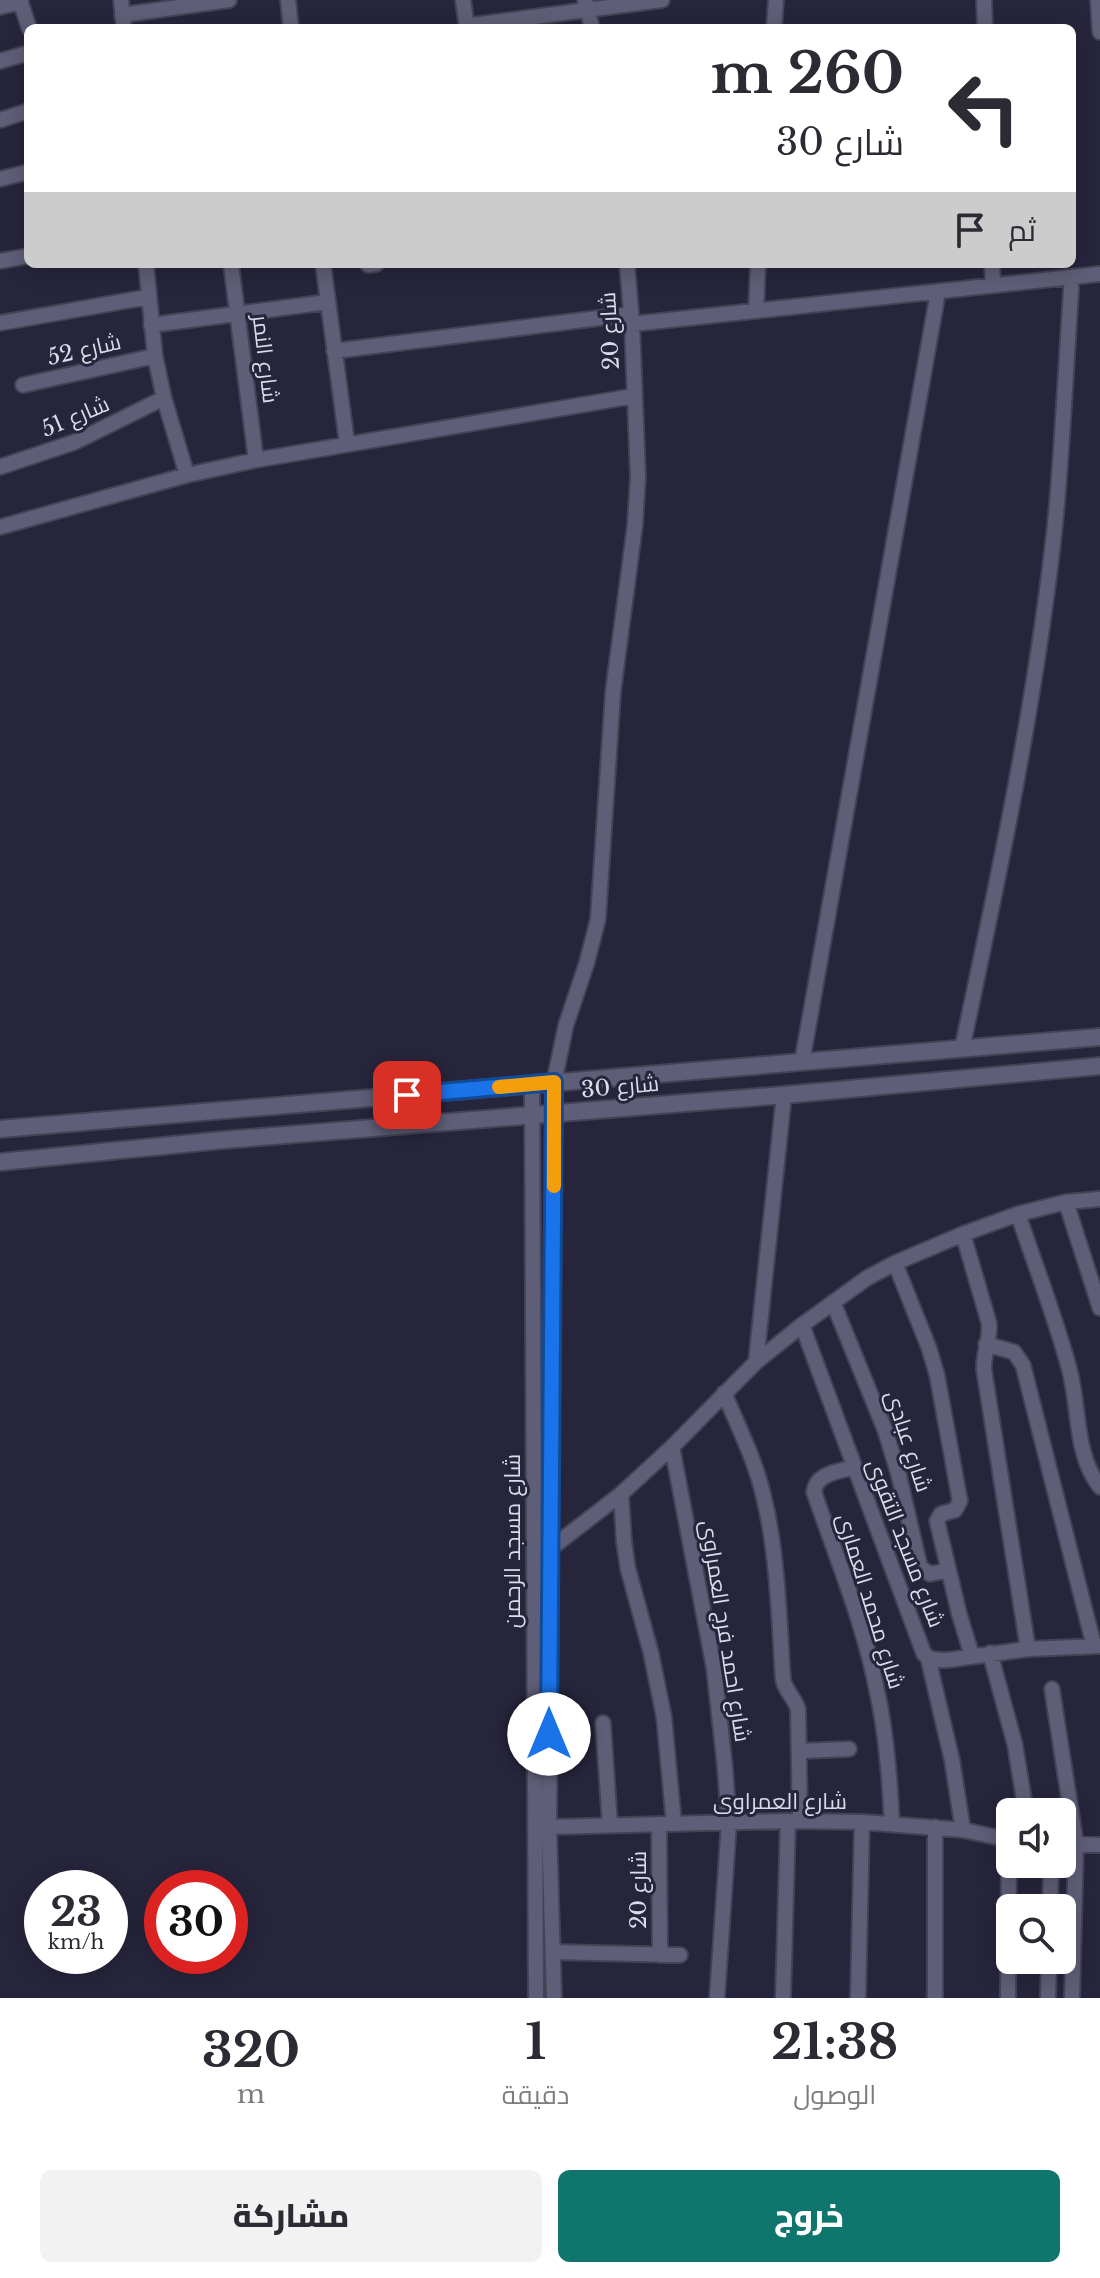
<!DOCTYPE html>
<html lang="ar">
<head>
<meta charset="utf-8">
<style>
  body { margin:0; font-family:"Libre Baskerville",Cairo,serif; background:#f2f2f3; color:#2b2b33; direction:rtl; height:100vh; display:flex; flex-direction:column; font-size:30px; white-space:nowrap }
  * { box-sizing:border-box; margin:0 }
  p { font-size:26px; color:#7c7c81 }
  .icon { flex:none; width:44px; height:44px; fill:none; stroke:currentColor; stroke-width:2; stroke-linecap:round; stroke-linejoin:round }
  .map { position:relative; height:1998px; overflow:hidden; direction:ltr }
  .sheet { display:flex; flex-direction:column; background:#fff; flex:1 }
  .sheet>* { flex:none }
  .top-card { position:absolute; left:24px; top:24px; width:1052px; height:244px; border-radius:12px; box-shadow:0 4px 20px #0003; direction:rtl; background:#fff; color:#2b2b33; overflow:hidden }
  .fabs { position:absolute; left:996px; top:1798px; display:grid; gap:16px }
  .fabs a { display:grid; place-items:center; width:80px; height:80px; border-radius:12px; background:#fff; box-shadow:0 4px 20px #0003; font-size:40px }
  .speed { position:absolute; left:24px; top:1870px; display:flex; gap:16px; font-size:40px; font-weight:700; text-align:center }
  .speed>* { display:grid; place-content:center; width:104px; height:104px; border-radius:50%; background:#fff; box-shadow:0 4px 20px #0003; line-height:1 }
  .speed small { font-size:20px; font-weight:400 }
  .speed .limit { border:12px solid #d22; background:#fff; color:#111 }
  .pin { position:absolute; display:grid; place-items:center; width:68px; height:68px; color:#fff; margin:-34px; border-radius:16px; box-shadow:0 4px 12px #0006 }
  .me { position:absolute; width:88px; margin:-44px; rotate:0deg; stroke-linejoin:round; filter:drop-shadow(0 0 6px #0008) }
  .turn { display:flex; align-items:center; gap:28px; height:168px; padding:0 40px; font-size:36px }
  .turn .icon { width:104px; height:104px; stroke-width:2.5 }
  .turn b { display:block; font-size:56px; line-height:68px }
  .then { display:flex; align-items:center; height:76px; padding:0 40px; background:#0003; gap:16px; font-size:30px }
  .eta { display:flex; justify-content:space-evenly; align-items:center; height:136px; text-align:center }
  .eta b { font-size:48px; font-weight:800; line-height:56px }
  .cta { display:flex; gap:16px; margin-top:auto; padding:16px 40px }
  .cta a { flex:1; height:92px; border-radius:12px; background:#0f766e; color:#fff; font-size:32px; font-weight:800; line-height:92px; text-align:center }
  .cta a+a { background:#f2f2f3; color:#2b2b33 }
  .map>svg:first-child { display:block }
  .lines { fill:none; stroke-linecap:round; stroke-linejoin:round }
  .minor-casing { stroke:#444356; stroke-width:18 }
  .tertiary-casing { stroke:#444356; stroke-width:20 }
  .minor { stroke:#5f5e78; stroke-width:14 }
  .tertiary { stroke:#5f5e78; stroke-width:16 }
  .route-casing { stroke:#114b97; stroke-width:20 }
  .route { stroke:#1a73e8; stroke-width:14 }
  .slow { stroke:#f59e0b; stroke-width:14 }
  .labels { text-anchor:middle; stroke-width:6; stroke-linejoin:round; paint-order:stroke }
  .street-label { font-size:22px; fill:#dbdbeb; stroke:#26253c }
</style>
</head>
<body>
<div class="map">
<svg width="1100" height="1998" viewBox="0 0 1100 1998">
  <rect width="100%" height="100%" fill="#26253c"/>
  <g class="lines">
    <!-- minor casing -->
    <g class="minor-casing">
      <path id="minor" d="M20,0L29,28
        M121,0L124,28
        M288,0L291,28
        M463,0L467,28
        M585,0L592,28
        M984,0L985,28
        M1098,0L1100,32
        M0,7L21,2
        M122,15L229,0
        M466,26L662,0
        M774,28L776,0
        M0,61L28,53
        M0,120L28,111
        M0,179L28,172
        M0,261L28,256
        M146,264L155,356L164,398L187,475
        M231,264L256,460
        M323,264L347,443
        M992,264L993,285
        M368,265L376,264
        M756,311L758,264
        M0,323L148,297
        M632,324L1100,274
        M151,325L328,302
        M334,351L631,314
        M23,385L155,356
        M0,467L75,442L164,398
        M0,527L187,475L256,460L634,396
        M962,1049C999,875 1036,701 1055,525C1063,443 1066,360 1072,277
        M802,1062L938,292
        M532,1084L536,1998
        M1066,1202L1100,1308
        M1018,1214C1035,1265 1055,1316 1069,1368C1080,1407 1074,1454 1100,1487
        M963,1234L989,1323C991,1338 983,1353 984,1370L1028,1649
        M895,1263L929,1348L937,1375L960,1501L955,1510L941,1514L937,1521L959,1613L972,1656
        M833,1302L885,1430L899,1476L920,1567L930,1574L948,1570
        M802,1325L924,1654C931,1661 938,1660 947,1660L1028,1649L1100,1646
        M986,1344L1014,1352L1023,1365L1094,1646
        M756,1362L784,1095
        M724,1393C739,1428 756,1462 764,1498C778,1557 779,1619 783,1679C785,1691 794,1697 798,1709L800,1821
        M672,1447L714,1668L725,1768L729,1823L717,1998
        M854,1467C838,1472 816,1473 814,1492C837,1559 865,1626 878,1696C887,1738 890,1781 892,1824
        M621,1494L624,1542L628,1569L651,1653L664,1717L674,1824
        M550,1549L621,1494L672,1447L756,1362L802,1325L867,1278L895,1263L963,1234L1018,1214L1066,1202L1100,1199
        M990,1653L1015,1745L1026,1812
        M928,1658L952,1760L963,1830
        M1052,1689L1076,1844L1072,1998
        M603,1723L610,1825
        M799,1751L849,1749
        M659,1824L660,1955
        M549,1827L788,1821L862,1822L963,1830L1010,1840
        M935,1827V1998
        M1062,1843L1100,1845
        M1050,1908L1051,1864
        M553,1952L680,1955
        M554,1998L549,1827L554,1082L566,1025L587,962L598,919L613,692L635,525L638,477L632,324L627,264
        M783,1998L788,1821
        M858,1998L862,1822
        M1008,1998L1009,1840
        M1048,1998L1049,1960"/>
    </g>
    <!-- tertiary casing -->
    <g class="tertiary-casing">
      <path id="tertiary" d="M0,1129L1100,1037
        M0,1162L223,1140L784,1095L1100,1066"/>
    </g>
    <!-- minor -->
    <use href="#minor" class="minor"/>
    <!-- tertiary -->
    <use href="#tertiary" class="tertiary"/>
  </g>
  <g class="lines">
    <!-- route casing -->
    <g class="route-casing">
      <path id="route" d="M407,1095L554,1082L549,1734"/>
    </g>
    <!-- route -->
    <use href="#route" class="route"/>
    <!-- slow -->
    <path class="slow" d="M499,1087L554,1082V1186"/>
  </g>
  <g class="labels">
    <!-- street labels -->
    <g class="street-label">
      <text transform="translate(609 331) rotate(-93)" y="8">شارع 20</text>
      <text transform="translate(84 349) rotate(-13)" y="8">شارع 52</text>
      <text transform="translate(266 359) rotate(83)" y="8">شارع النمر</text>
      <text transform="translate(75 416) rotate(-23)" y="8">شارع 51</text>
      <text transform="translate(620 1086) rotate(-5)" y="8">شارع 30</text>
      <text transform="translate(909 1441) rotate(72)" y="8">شارع عبادى</text>
      <text transform="translate(512 1541) rotate(-90)" y="8">شارع مسجد الرحمن</text>
      <text transform="translate(906 1543) rotate(69)" y="8">شارع مسجد التقوى</text>
      <text transform="translate(871 1601) rotate(73)" y="8">شارع محمد العمارى</text>
      <text transform="translate(726 1631) rotate(81)" y="8">شارع احمد فرج العمراوى</text>
      <text x="780" y="1809">شارع العمراوى</text>
      <text transform="translate(638 1890) rotate(-90)" y="8">شارع 20</text>
    </g>
  </g>
</svg>
<div class="fabs">
<a><svg class="icon" aria-label="sound" viewBox="0 0 24 24"><path d="M4 9h4l5-4v14l-5-4H4zM17 9q2 3 0 6"/></svg></a>
<a><svg class="icon" aria-label="search" viewBox="0 0 24 24"><circle cx="10" cy="10" r="6"/><path d="M15 15l6 6"/></svg></a>
</div>
<div class="speed"><div>23<small>km/h</small></div><div class="limit">30</div></div>
<div class="pin" style="left:407px;top:1095px;background:#d93025"><svg class="icon" aria-label="arrive" viewBox="0 0 24 24"><path d="M6 21V4h12l-3 4 3 4H6"/></svg></div>
<svg class="me" style="left:549px;top:1734px" viewBox="-20 -20 40 40"><circle r="19" fill="#fff"/><path d="M0-13L10 11 0 6-10 11z" fill="#1a73e8"/></svg>
<div class="top-card">
<div class="turn"><svg class="icon" aria-label="left" viewBox="0 0 24 24"><path d="M17 20v-9H6M10 6l-5 5 5 5"/></svg><div><b>260 m</b>شارع 30</div></div>
<div class="then">ثم<svg class="icon" aria-label="arrive" viewBox="0 0 24 24"><path d="M6 21V4h12l-3 4 3 4H6"/></svg></div>
</div>
</div>
<section class="sheet">
<div class="eta">
<div><b>21:38</b><p>الوصول</p></div>
<div><b>1</b><p>دقيقة</p></div>
<div><b>320</b><p>m</p></div>
</div>
<div class="cta"><a>خروج</a><a>مشاركة</a></div>
</section>
</body>
</html>
